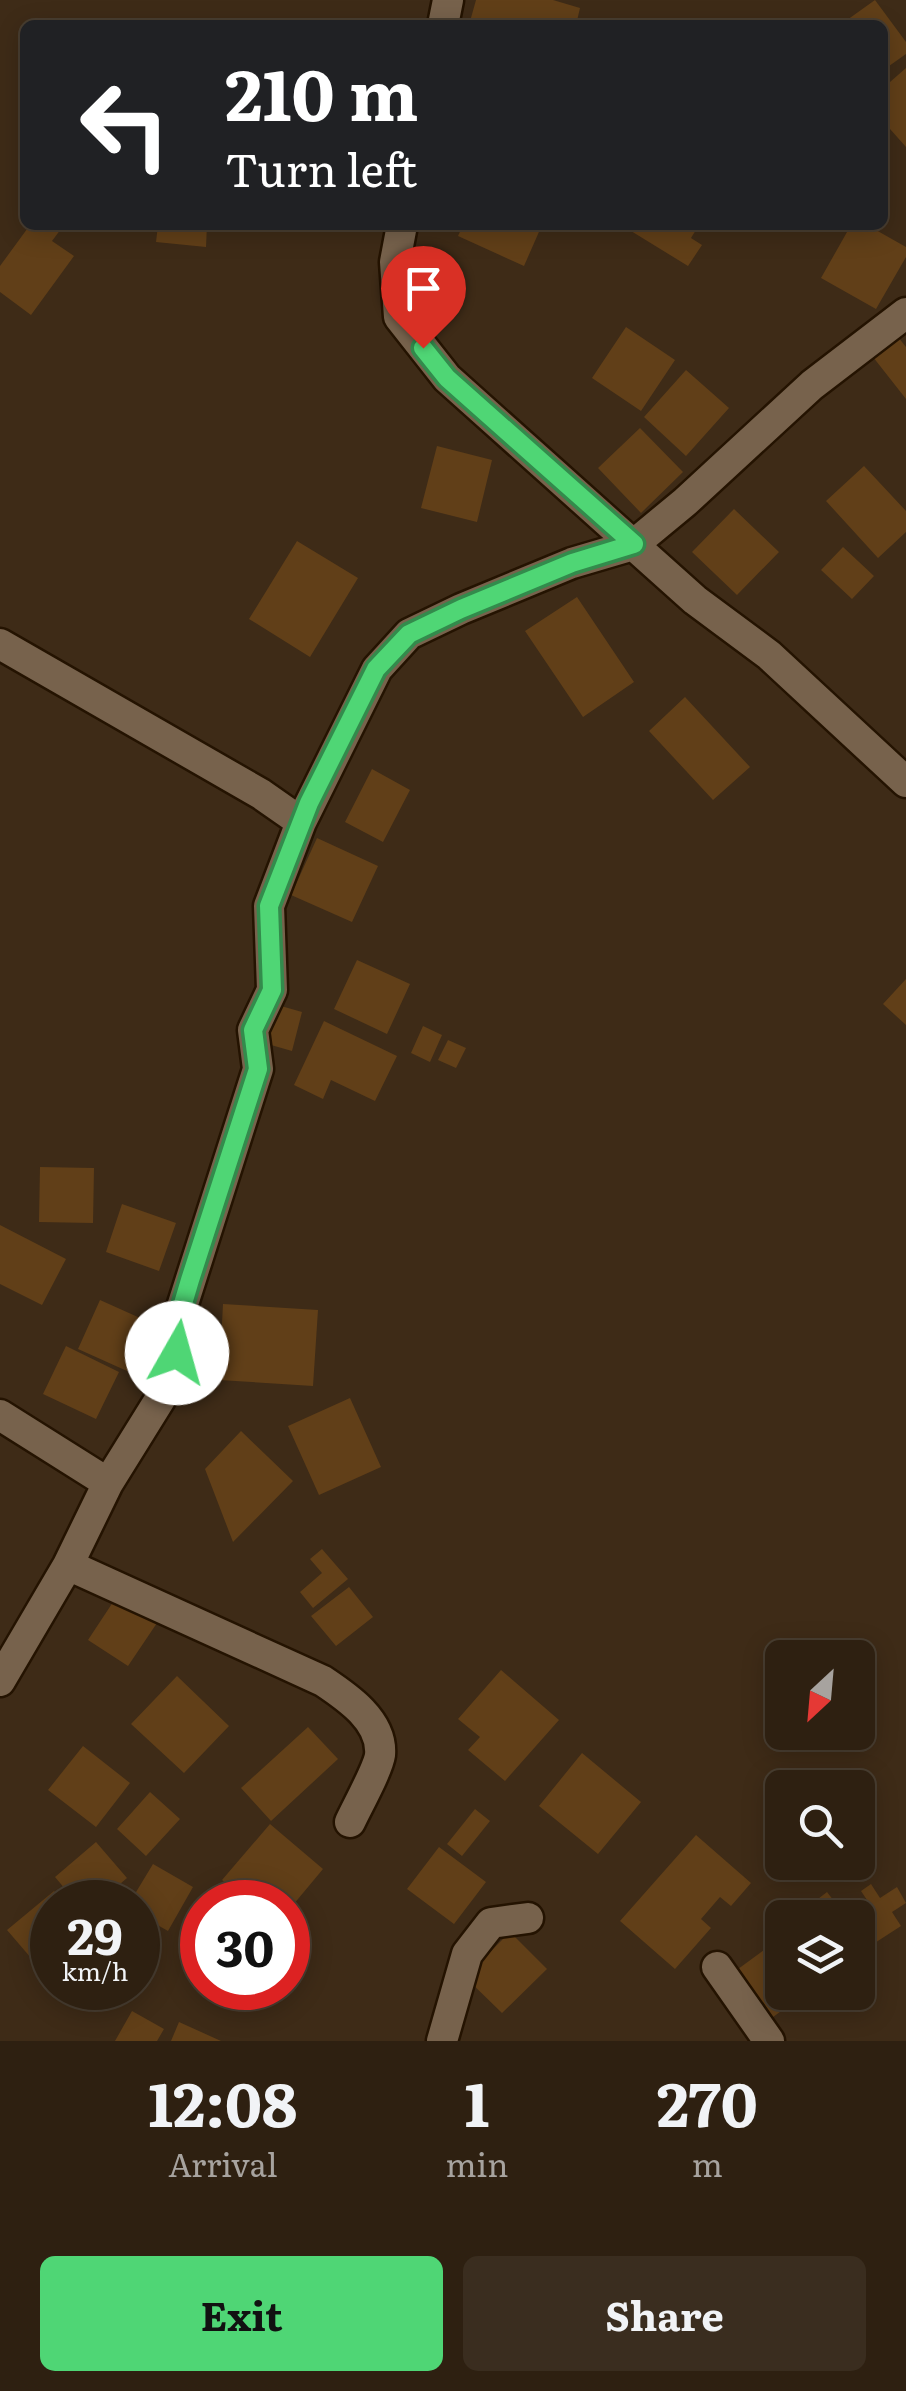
<!DOCTYPE html>
<html lang="en">
<head>
<meta charset="utf-8">
<style>
  body { margin:0; font-family:Literata,serif; background:#3a2d1f; color:#f1f3f6; height:100vh; display:flex; flex-direction:column; font-size:38px; white-space:nowrap }
  * { box-sizing:border-box; margin:0 }
  p { font-size:32px; color:#a7a39f }
  .icon { flex:none; width:55px; height:55px; fill:none; stroke:currentColor; stroke-width:2; stroke-linecap:round; stroke-linejoin:round }
  .map { position:relative; height:2041px; overflow:hidden }
  .drawer { display:flex; flex-direction:column; background:#2e2011; flex:1 }
  .drawer>* { flex:none }
  .top-card { position:absolute; left:20px; top:20px; width:868px; height:210px; border-radius:15px; box-shadow:0 5px 25px #0003,0 0 0 2px #493e31; background:#202124; color:#fff; overflow:hidden }
  .needle { width:65px; rotate:206deg }
  .tools { position:absolute; left:765px; top:1640px; display:grid; gap:20px }
  .tools a { display:grid; place-items:center; width:110px; height:110px; border-radius:15px; background:#2e2011; box-shadow:0 5px 25px #0003,0 0 0 2px #493e31; font-size:50px }
  .speed { position:absolute; left:30px; top:1880px; display:flex; gap:20px; font-size:50px; font-weight:700; text-align:center }
  .speed>* { display:grid; place-content:center; width:130px; height:130px; border-radius:50%; background:#2e2011; box-shadow:0 5px 25px #0003,0 0 0 2px #493e31; line-height:1 }
  .speed small { font-size:25px; font-weight:400 }
  .speed .limit { border:15px solid #d22; background:#fff; color:#111 }
  .pin { position:absolute; display:grid; place-items:center; width:85px; height:85px; color:#fff; margin:-102px -42px; border-radius:50% 50% 50% 0; rotate:-45deg; box-shadow:0 0 10px #0007 }
  .pin .icon { rotate:45deg }
  .me { position:absolute; width:110px; margin:-55px; rotate:7deg; stroke-linejoin:round; filter:drop-shadow(0 0 8px #0008) }
  .turn { display:flex; align-items:center; gap:35px; height:210px; padding:0 40px; font-size:45px }
  .turn .icon { width:130px; height:130px; stroke-width:2.5 }
  .turn b { display:block; font-size:70px; line-height:85px }
  .eta { display:flex; justify-content:space-evenly; align-items:center; height:170px; text-align:center }
  .eta b { font-size:60px; font-weight:700; line-height:70px }
  .primary-button { display:flex; gap:20px; margin-top:auto; padding:20px 40px }
  .primary-button a { flex:1; height:115px; border-radius:15px; background:#4fd675; color:#111; font-size:40px; font-weight:700; line-height:115px; text-align:center }
  .primary-button a+a { background:#3a2d1f; color:#f1f3f6 }
  .map>svg:first-child { display:block }
  .building { fill:#613f18 }
  .lines { fill:none; stroke-linecap:round; stroke-linejoin:round }
  .minor-casing { stroke:#241301; stroke-width:35 }
  .minor { stroke:#77624c; stroke-width:30 }
  .route-casing { stroke:#338b4c; stroke-width:25 }
  .route { stroke:#4fd675; stroke-width:18 }
</style>
</head>
<body>
<div class="map">
<svg width="906" height="2041" viewBox="0 0 906 2041">
  <rect width="100%" height="100%" fill="#3e2b17"/>
  <!-- building -->
  <path class="building" d="M476,0H553L580,8L576,25H469Z
    M875,0L906,42V54L882,71V25H840Z
    M906,68V147L882,120V89Z
    M30,225H64L52,241L74,256L31,315L0,292V266Z
    M158,225H207L206,247L156,242Z
    M463,225H542L524,266L458,236Z
    M635,225H699L691,238L702,245L688,266L631,231Z
    M851,225H867L906,247V257L876,309L821,278Z
    M626,327L675,360L641,411L592,378Z
    M898,337L906,347V399L873,357Z
    M686,370L729,408L686,456L644,417Z
    M640,428L683,472L641,513L598,468Z
    M437,446L492,460L477,522L421,508Z
    M864,466L906,511V532L878,558L826,501Z
    M734,509L779,552L737,595L692,552Z
    M297,541L358,578L310,657L249,619Z
    M843,547L874,576L852,599L821,570Z
    M577,597L634,682L583,717L525,631Z
    M685,697L750,767L713,800L649,731Z
    M372,769L410,790L383,842L345,822Z
    M317,838L378,866L352,922L291,895Z
    M357,960L410,984L387,1034L334,1009Z
    M906,979V1025L883,1004Z
    M274,1004L302,1012L292,1051L264,1043Z
    M324,1021L397,1056L375,1101L331,1080L323,1099L294,1085Z
    M423,1026L442,1035L430,1062L411,1053Z
    M448,1040L466,1048L456,1068L438,1060Z
    M40,1167L94,1168L93,1223L39,1222Z
    M122,1204L176,1223L159,1271L106,1252Z
    M0,1225L66,1259L42,1305L0,1284Z
    M100,1300L149,1322L127,1371L78,1349Z
    M223,1304L318,1310L313,1386L219,1380Z
    M66,1346L119,1372L96,1419L43,1394Z
    M350,1398L381,1467L319,1495L288,1426Z
    M241,1431L293,1481L233,1542L205,1469Z
    M322,1549L348,1579L313,1608L300,1592L322,1573L310,1559Z
    M349,1587L373,1617L336,1646L311,1616Z
    M119,1593L159,1620L128,1666L88,1640Z
    M501,1670L559,1720L505,1781L468,1750L480,1737L458,1719Z
    M177,1676L229,1726L184,1773L131,1724Z
    M308,1727L338,1759L271,1821L241,1788Z
    M83,1746L130,1783L96,1827L48,1790Z
    M582,1753L641,1802L598,1854L539,1806Z
    M150,1792L180,1819L146,1856L117,1829Z
    M475,1809L490,1821L462,1856L447,1844Z
    M270,1824L323,1869L288,1911V1902H249L222,1880Z
    M696,1835L751,1883L731,1906L720,1897L701,1919L711,1928L675,1969L620,1921Z
    M96,1842L127,1878L99,1902H76L55,1877Z
    M439,1847L486,1882L454,1924L407,1889Z
    M153,1864L193,1887L168,1931L138,1914V1902H130Z
    M871,1884L880,1898L897,1887L906,1903L892,1912L901,1926L867,1948L858,1934V1928L877,1915L861,1891Z
    M54,1891L64,1902H52V1952L37,1965L7,1930Z
    M827,1892L847,1918H811L805,1909Z
    M510,1932L547,1969L502,2013L465,1977Z
    M775,1942L782,1953V1992H807L769,2020L734,1972Z
    M132,2011L164,2029L157,2041H115Z
    M179,2022L221,2041H171Z"/>
  <g class="lines">
    <!-- minor casing -->
    <g class="minor-casing">
      <path id="minor" d="M443,25L448,0
        M402,225L395,262L399,317L447,378L695,600L769,655L906,782
        M0,644L261,794L301,822
        M0,1415L108,1483
        M68,1565L323,1681C347,1697 383,1721 380,1755C378,1769 357,1807 350,1822
        M0,1681L68,1565L108,1483L167,1388L177,1353L182,1307L258,1069L253,1030L272,990L269,906L301,822L377,669L409,634L461,609L572,563L633,545L685,502L812,385L906,313
        M717,1967L769,2041
        M442,2041L467,1954L491,1923L528,1918"/>
    </g>
    <!-- minor -->
    <use href="#minor" class="minor"/>
  </g>
  <g class="lines">
    <!-- route casing -->
    <g class="route-casing">
      <path id="route" d="M177,1353L182,1307L190,1280L258,1069L253,1030L272,990L269,906L309,803L376,669L409,634L461,609L572,563L634,544L447,378L423,348"/>
    </g>
    <!-- route -->
    <use href="#route" class="route"/>
  </g>
</svg>
<div class="tools">
<a><svg class="needle" viewBox="-14 -14 28 28"><path d="M0-13l5 13h-10z" fill="#e53935"/><path d="M0 13l5-13h-10z" fill="#a7a39f"/></svg></a>
<a><svg class="icon" aria-label="search" viewBox="0 0 24 24"><circle cx="10" cy="10" r="6"/><path d="M15 15l6 6"/></svg></a>
<a><svg class="icon" aria-label="layers" viewBox="0 0 24 24"><path d="M12 4l9 5-9 5-9-5zM3 14l9 5 9-5"/></svg></a>
</div>
<div class="speed"><div>29<small>km/h</small></div><div class="limit">30</div></div>
<div class="pin" style="left:423px;top:348px;background:#d93025"><svg class="icon" aria-label="arrive" viewBox="0 0 24 24"><path d="M6 21V4h12l-3 4 3 4H6"/></svg></div>
<svg class="me" style="left:177px;top:1353px" viewBox="-20 -20 40 40"><circle r="19" fill="#fff"/><path d="M0-13L10 11 0 6-10 11z" fill="#4fd675"/></svg>
<div class="top-card">
<div class="turn"><svg class="icon" aria-label="left" viewBox="0 0 24 24"><path d="M17 20v-9H6M10 6l-5 5 5 5"/></svg><div><b>210 m</b>Turn left</div></div>
</div>
</div>
<section class="drawer">
<div class="eta">
<div><b>12:08</b><p>Arrival</p></div>
<div><b>1</b><p>min</p></div>
<div><b>270</b><p>m</p></div>
</div>
<div class="primary-button"><a>Exit</a><a>Share</a></div>
</section>
</body>
</html>
